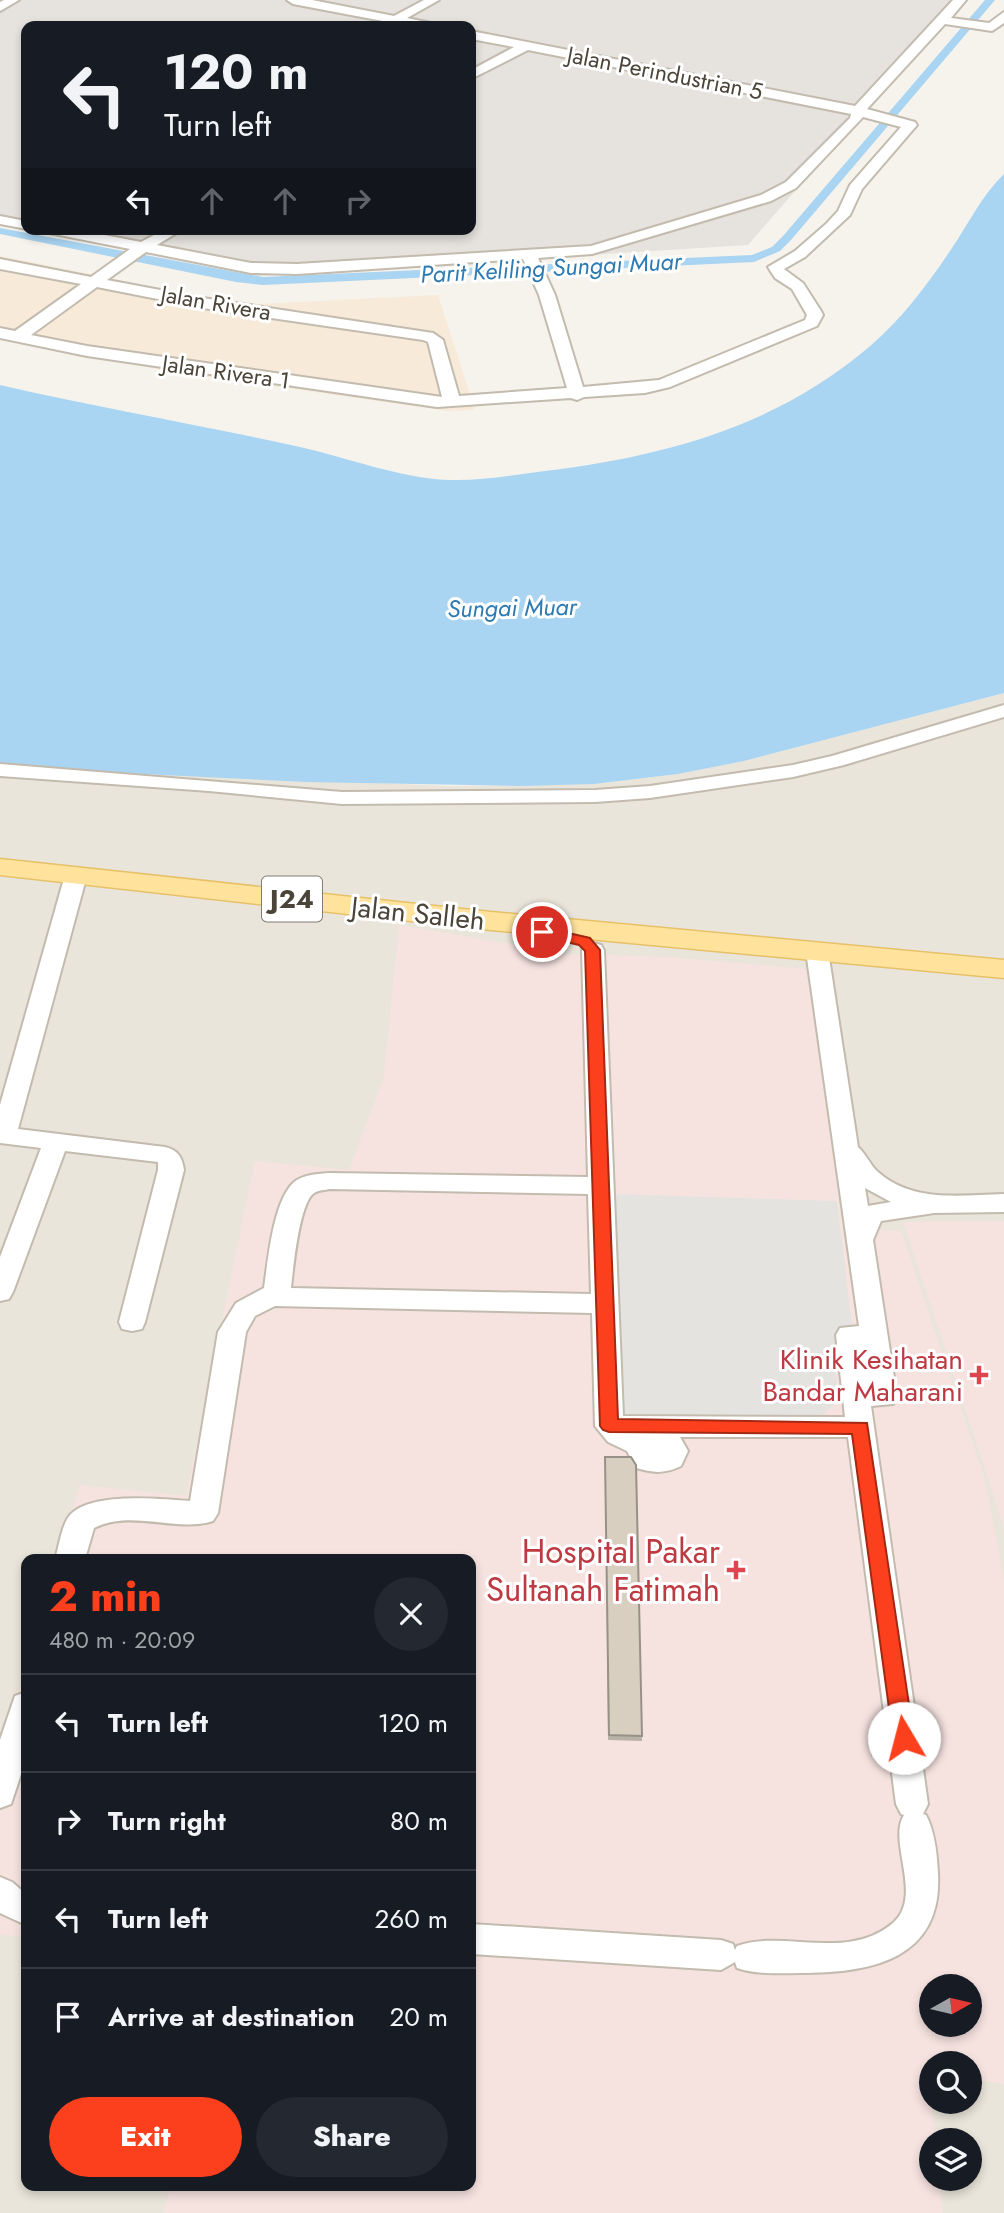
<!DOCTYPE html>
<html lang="en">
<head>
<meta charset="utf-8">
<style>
  body { margin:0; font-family:Jost,sans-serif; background:#242831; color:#f1f3f6; height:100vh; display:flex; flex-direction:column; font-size:26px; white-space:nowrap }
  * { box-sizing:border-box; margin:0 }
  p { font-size:23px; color:#9ea1a6 }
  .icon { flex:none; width:38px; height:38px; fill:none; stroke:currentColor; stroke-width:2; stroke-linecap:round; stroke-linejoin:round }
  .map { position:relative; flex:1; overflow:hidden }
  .details { position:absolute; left:21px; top:1554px; width:455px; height:637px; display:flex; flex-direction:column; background:#171b24; border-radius:14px; box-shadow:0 4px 10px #0003 }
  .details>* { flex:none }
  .top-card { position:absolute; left:21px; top:21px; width:455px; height:214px; border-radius:14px; box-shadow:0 4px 10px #0003; background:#171b24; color:#f1f3f6; overflow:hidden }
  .needle { width:46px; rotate:82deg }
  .buttons { position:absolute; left:919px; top:1974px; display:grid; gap:14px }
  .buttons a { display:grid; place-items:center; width:63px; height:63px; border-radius:50%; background:#171b24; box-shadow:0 4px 10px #0003; font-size:35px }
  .pin { position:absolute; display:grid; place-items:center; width:60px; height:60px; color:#fff; margin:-30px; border:4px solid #fff; border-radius:50%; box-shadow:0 2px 7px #0007 }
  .me { position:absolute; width:77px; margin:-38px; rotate:352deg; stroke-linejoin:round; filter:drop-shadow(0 0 5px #0008) }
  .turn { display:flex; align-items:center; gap:24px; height:147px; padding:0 28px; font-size:32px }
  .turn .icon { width:91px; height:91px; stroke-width:2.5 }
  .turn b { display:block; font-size:49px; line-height:60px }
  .lanes { display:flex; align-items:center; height:66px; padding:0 28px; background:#0003; justify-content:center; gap:35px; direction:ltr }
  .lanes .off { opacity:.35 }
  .round { display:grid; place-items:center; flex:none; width:74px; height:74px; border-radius:37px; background:#242831 }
  .summary { display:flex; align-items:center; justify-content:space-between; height:119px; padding:0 28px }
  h1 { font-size:42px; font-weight:800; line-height:52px; color:#fc3f1d }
  .action { display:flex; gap:14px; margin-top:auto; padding:14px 28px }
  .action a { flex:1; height:80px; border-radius:42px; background:#fc3f1d; color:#fff; font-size:28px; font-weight:800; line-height:80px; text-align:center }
  .action a+a { background:#242831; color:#f1f3f6 }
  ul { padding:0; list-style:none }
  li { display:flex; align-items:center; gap:21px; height:98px; padding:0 28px; border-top:2px solid #363941 }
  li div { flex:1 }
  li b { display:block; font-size:26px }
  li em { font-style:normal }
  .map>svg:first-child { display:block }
  .residential { fill:#eae5da; fill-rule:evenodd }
  .commercial { fill:#f7ead8 }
  .industrial { fill:#e6e2dd }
  .medical { fill:#f6e3e0; fill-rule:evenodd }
  .parking { fill:#e5e3e0 }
  .water { fill:#a9d4f2 }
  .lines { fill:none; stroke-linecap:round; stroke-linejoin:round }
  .canal { fill:#a9d4f2; fill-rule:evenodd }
  .minor-casing { stroke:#c2bbae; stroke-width:4 }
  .major-casing { stroke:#e6c16a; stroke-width:3 }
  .minor { fill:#fff; fill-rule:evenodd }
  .major { fill:#ffe39c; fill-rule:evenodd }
  .wall { fill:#bab2a6 }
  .building { fill:#d8cfc1; stroke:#979187; stroke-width:2 }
  .route { fill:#fc3f1d; stroke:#a42913; stroke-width:2 }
  .health-dot { fill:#e0444e; stroke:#fff; stroke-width:2.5 }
  .labels { text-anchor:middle; stroke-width:6; stroke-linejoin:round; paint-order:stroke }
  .far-street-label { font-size:23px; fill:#4b4439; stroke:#fff }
  .far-water-label { font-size:24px; font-style:italic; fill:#2e7ab2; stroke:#fff }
  .shield { fill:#fff; stroke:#817c74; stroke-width:2 }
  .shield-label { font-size:26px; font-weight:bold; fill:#4b4439 }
  .street-label { font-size:28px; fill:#4b4439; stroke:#fff }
  .health-label { font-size:28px; fill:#be3a42; stroke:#fff; text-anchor:end }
  .near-health-label { font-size:33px; fill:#be3a42; stroke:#fff; text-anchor:end }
</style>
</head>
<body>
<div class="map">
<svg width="1004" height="2213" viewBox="0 0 1004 2213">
  <rect width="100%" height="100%" fill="#f6f3ec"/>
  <!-- residential -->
  <path class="residential" d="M1004,693V2213H0V767L449,786L594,784L678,774L744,761ZM26,1559H471V2186H26ZM931,1986H970V2025H931ZM931,2063H970V2102H931ZM931,2140H970V2179H931Z"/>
  <!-- commercial -->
  <path class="commercial" d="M0,256L219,300L259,304L438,295L475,410L448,411L172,372L0,338Z"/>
  <!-- industrial -->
  <path class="industrial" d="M0,0H961L748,245L256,276L33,229H471V26H26V228L0,222Z"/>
  <!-- medical -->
  <path class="medical" d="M399,925L569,954L667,957L806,969L847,1228L901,1231L984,1477L1004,1580V2084L970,2078V2063H931V2102L936,2140H931V2179H939L943,2213H164L170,2186H471V1559H58L80,1485L186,1496L255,1161L349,1170L384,1077ZM931,1986H970V2025H931Z
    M1004,1221V1527L903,1222Z
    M26,1667V1936L0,1935V1755Z"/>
  <!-- parking -->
  <path class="parking" d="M615,1194L837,1201L852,1326L833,1350L839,1400L824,1414L804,1420L628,1419L618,1413Z"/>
  <!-- water -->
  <path class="water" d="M1004,174V693L744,761L678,774L594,784L522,786L307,782L0,767V385C100,408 200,425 300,447C349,458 399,478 449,480C481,481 514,475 545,471C665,456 775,427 869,347C902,319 928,284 952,248C969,223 982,195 1004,174Z"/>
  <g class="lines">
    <!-- canal -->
    <path class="canal" d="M985,0H995L791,240L780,251L754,262L263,285L236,282L0,234V228L263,277L752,255L772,247L783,236Z"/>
    <!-- minor casing -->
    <g class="minor-casing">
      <path id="minor" d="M4,0H19L0,11V2Z
        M287,0H312L394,16L424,0H439L407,18L431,23L433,26H409L293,4Z
        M953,0H966L951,18L989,23L1004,12V23L992,31L945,24L867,109L915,122L917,125L862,189L850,215L805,257L784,269L803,283L821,311L823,315L817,326L670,387L645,393L584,397L577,400L571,398L437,407L87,356L0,338V328L15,331L81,284L0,269V259L91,277L130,249L49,233L42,229H73L141,242L165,229H183L157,245L251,263L297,264L591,246L761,195L786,182L850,118L851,114L528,50L471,79V70L514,47L471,39V31L855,106ZM863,117L901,127L850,185L838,211L826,224L795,251L768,267L775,278L792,289L807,315L805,320L659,380L583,387L555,295L538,258L592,254L771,201L796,188ZM146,252L251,273L297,274L523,259L539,295L567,388L459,396L443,340L433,333L203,298L107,280ZM97,287L203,308L423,340L428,342L442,397L87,346L31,335Z
        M0,216L26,221L27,229L0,224Z
        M1004,705V717L844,765L793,777L650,798L595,802L342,804L209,791L0,776V764L342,792L595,790L650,786L793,765L832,756Z
        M76,868L84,870L87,875L18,1129L165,1147C178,1150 182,1157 184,1170L145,1322L142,1329L132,1331L122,1329L119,1322L158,1170V1162L65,1151L13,1292L9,1299L0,1301V1257L41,1148L0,1143V1105L65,875L68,870Z
        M593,943L601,945L604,950L623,1416L845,1417L836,1335L840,1328L859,1326L806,951L809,946H825L828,951L858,1147C866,1154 870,1165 878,1172C913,1203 961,1195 1004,1194V1212L934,1213L881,1221L873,1240L897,1397L893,1404L871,1406L928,1804L923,1814L926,1815C935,1832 937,1854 938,1873C943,1960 870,1973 801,1973C780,1973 757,1975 737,1968L735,1962L721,1970L471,1954V1924L721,1940L733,1944L735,1950L737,1946C784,1929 847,1962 893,1923C924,1896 887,1842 904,1815L901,1814L896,1804L848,1437H680L688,1451L681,1466C664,1474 654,1473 636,1468L627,1451L608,1442L595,1426L592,1313L275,1306L255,1316L246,1332L218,1513L213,1521C176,1533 132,1509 94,1528L85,1559H55C59,1547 62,1521 72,1513C96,1492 161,1499 190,1501L218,1332L236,1303L264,1288C268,1260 273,1203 293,1183C303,1174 318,1174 330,1173L588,1177L582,950L585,945ZM865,1188L891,1202L868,1206ZM330,1189L588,1194L591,1294L291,1288C293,1270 299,1203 314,1193C319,1190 325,1190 330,1189Z
        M26,1692V1759L11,1804L0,1808V1740L15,1696Z
        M0,1877L12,1882L26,1894V1925L0,1913Z"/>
    </g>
    <!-- major casing -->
    <g class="major-casing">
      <path id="major" d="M0,859L491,912L1004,960V978L491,930L0,875Z"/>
    </g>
    <!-- minor -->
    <use href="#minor" class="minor"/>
    <!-- major -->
    <use href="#major" class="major"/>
  </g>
  <!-- wall -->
  <path class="wall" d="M605,1457L642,1736V1741L608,1740Z"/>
  <!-- building -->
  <path class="building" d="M605,1457H631L636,1465L642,1736L609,1735Z"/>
  <!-- route -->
  <path class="route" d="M542,927L590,938L600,950L618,1419L867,1423L914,1738L911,1744L904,1747L896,1744L893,1738L852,1434L609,1432L603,1430L600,1426L585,951L579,945L537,935L535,932L537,928Z"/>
  <!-- markers -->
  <g class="health-dot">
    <path d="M975.5 1364.5h7v7h7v7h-7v7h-7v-7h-7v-7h7z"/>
    <path d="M732.5 1559.5h7v7h7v7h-7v7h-7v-7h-7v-7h7z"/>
  </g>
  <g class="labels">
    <!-- far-street labels -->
    <g class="far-street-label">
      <text transform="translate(665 73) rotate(11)" y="8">Jalan Perindustrian 5</text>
      <text transform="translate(216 303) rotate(10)" y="8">Jalan Rivera</text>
      <text transform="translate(226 372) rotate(8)" y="8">Jalan Rivera 1</text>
    </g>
    <!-- far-water labels -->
    <g class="far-water-label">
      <text transform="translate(551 268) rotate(-3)" y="8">Parit Keliling Sungai Muar</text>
      <text transform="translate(512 608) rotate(-1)" y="8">Sungai Muar</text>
    </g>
    <!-- shield labels -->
    <rect class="shield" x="262" y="876.5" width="60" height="45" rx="5"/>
    <g class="shield-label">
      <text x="292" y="908">J24</text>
    </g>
    <!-- street labels -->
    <g class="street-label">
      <text transform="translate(418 913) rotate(6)" y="10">Jalan Salleh</text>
    </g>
    <!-- health labels -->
    <g class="health-label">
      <text x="963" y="1369">Klinik Kesihatan<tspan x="963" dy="32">Bandar Maharani</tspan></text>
    </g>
    <!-- near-health labels -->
    <g class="near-health-label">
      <text x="720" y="1563">Hospital Pakar<tspan x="720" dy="38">Sultanah Fatimah</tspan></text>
    </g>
  </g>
</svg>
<div class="buttons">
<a><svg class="needle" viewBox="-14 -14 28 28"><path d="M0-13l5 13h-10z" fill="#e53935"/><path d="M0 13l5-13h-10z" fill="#9ea1a6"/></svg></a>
<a><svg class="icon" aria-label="search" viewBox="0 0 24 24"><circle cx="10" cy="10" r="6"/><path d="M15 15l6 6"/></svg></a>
<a><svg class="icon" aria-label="layers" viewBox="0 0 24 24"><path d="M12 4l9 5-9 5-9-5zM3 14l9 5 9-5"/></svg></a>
</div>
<div class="pin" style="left:542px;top:932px;background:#d93025"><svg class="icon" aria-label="arrive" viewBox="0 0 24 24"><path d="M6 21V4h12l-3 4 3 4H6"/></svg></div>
<svg class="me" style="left:904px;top:1738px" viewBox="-20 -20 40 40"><circle r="19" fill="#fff"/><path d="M0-13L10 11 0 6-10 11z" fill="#fc3f1d"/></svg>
<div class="top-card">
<div class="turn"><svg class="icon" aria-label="left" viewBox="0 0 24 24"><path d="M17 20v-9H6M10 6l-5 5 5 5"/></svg><div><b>120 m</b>Turn left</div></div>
<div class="lanes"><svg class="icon" aria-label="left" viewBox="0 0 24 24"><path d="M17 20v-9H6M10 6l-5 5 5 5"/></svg><svg class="icon off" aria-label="ahead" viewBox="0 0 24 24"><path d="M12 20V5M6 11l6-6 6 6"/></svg><svg class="icon off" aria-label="ahead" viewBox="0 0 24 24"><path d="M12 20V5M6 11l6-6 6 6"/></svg><svg class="icon off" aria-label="right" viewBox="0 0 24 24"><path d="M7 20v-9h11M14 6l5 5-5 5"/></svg></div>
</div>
<section class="details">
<div class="summary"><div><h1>2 min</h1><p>480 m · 20:09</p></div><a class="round"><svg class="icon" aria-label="close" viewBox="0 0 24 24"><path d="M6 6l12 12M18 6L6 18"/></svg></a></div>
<ul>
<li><svg class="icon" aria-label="left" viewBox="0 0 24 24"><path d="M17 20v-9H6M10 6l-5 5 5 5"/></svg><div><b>Turn left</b></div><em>120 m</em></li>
<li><svg class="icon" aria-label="right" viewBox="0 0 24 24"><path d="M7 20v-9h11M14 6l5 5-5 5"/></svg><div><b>Turn right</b></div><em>80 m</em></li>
<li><svg class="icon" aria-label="left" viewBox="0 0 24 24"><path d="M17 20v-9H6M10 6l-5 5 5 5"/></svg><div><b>Turn left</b></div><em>260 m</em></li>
<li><svg class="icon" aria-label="arrive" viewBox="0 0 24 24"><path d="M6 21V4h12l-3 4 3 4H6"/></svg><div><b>Arrive at destination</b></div><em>20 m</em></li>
</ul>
<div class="action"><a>Exit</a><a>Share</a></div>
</section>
</div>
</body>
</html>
